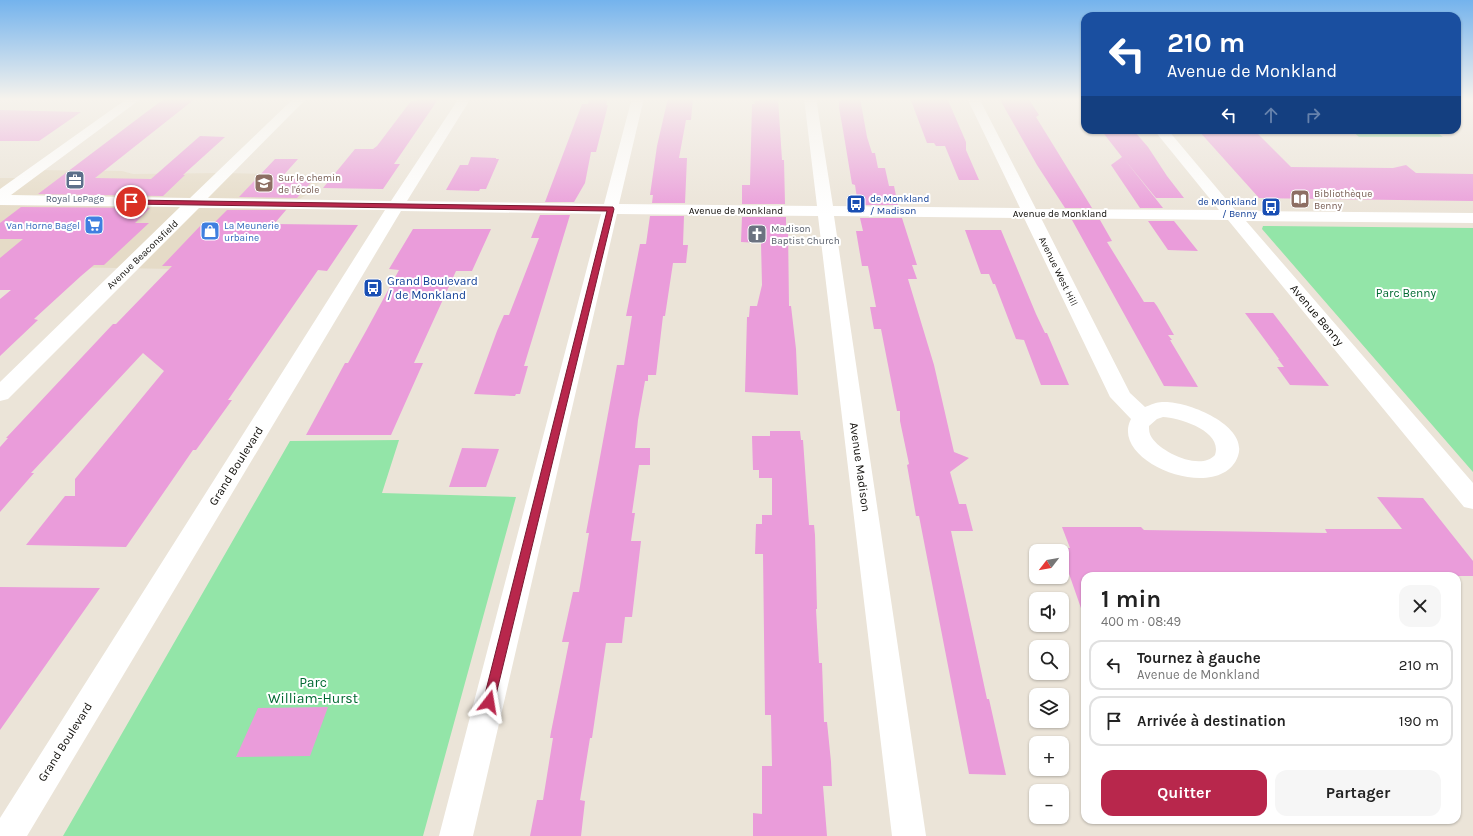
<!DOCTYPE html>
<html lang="fr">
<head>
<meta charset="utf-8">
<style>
  body { margin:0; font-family:Karla,sans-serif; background:#f6f6f6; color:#222; height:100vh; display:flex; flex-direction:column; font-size:15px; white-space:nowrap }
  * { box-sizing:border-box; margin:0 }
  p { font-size:13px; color:#767676 }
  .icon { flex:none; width:22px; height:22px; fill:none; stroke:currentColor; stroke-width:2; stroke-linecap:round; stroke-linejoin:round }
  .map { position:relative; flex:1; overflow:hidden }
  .sheet { position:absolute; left:1081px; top:572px; width:380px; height:252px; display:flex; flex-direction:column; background:#fff; border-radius:12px; box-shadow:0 1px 3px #0004 }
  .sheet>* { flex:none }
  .top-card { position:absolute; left:1081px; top:12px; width:380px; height:122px; border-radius:12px; box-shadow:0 1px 3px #0004; background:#1a4fa0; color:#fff; overflow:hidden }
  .needle { width:26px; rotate:239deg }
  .fabs { position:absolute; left:1029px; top:544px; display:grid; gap:8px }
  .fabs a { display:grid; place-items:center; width:40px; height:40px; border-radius:8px; background:#fff; box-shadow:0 1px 3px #0004; font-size:20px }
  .pin { position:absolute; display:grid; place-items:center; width:34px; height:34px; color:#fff; margin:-17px; border:2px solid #fff; border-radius:50%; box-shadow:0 1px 4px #0007 }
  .me { position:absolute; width:44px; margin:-22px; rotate:14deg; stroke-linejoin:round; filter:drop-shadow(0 0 3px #0008) }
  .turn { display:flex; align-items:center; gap:14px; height:84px; padding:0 20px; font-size:18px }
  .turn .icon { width:52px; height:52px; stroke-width:2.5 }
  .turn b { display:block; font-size:28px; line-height:34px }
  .lanes { display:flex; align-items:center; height:38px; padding:0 20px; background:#0003; justify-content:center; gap:20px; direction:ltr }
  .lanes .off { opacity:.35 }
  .round { display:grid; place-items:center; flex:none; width:42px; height:42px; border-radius:12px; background:#f6f6f6 }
  .headline { display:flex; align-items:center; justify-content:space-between; height:68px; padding:0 20px }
  h1 { font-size:24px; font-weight:700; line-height:30px }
  .button { display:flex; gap:8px; margin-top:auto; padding:8px 20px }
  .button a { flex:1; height:46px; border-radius:12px; background:#b8274c; color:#fff; font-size:16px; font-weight:700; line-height:46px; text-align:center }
  .button a+a { background:#f6f6f6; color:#222 }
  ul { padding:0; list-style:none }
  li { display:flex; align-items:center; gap:12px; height:50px; margin:0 8px 6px; padding:0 12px; border:2px solid #e0e0e0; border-radius:12px }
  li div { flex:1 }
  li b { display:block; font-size:15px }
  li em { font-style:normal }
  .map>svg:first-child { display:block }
  .built { fill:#e5dbc7 }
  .green { fill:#93e5a8 }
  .building { fill:#ea9cda }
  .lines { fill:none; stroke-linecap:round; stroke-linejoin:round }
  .minor { fill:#fff; fill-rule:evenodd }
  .route { fill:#b8274c; stroke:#781931 }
  .labels { text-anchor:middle; stroke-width:4; stroke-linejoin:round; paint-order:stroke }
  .far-education-label { font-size:10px; fill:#785e54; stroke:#fff; text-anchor:start }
  .far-service-label { font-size:10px; fill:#4e5e75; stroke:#fff }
  .far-transit-label { font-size:10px; fill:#164399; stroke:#fff; text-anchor:start }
  .far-street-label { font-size:10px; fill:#110f0b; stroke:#fff }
  .far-shop-label { font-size:10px; fill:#366cbe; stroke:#fff; text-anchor:end }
  .far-worship-label { font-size:10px; fill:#5b616d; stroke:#fff; text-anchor:start }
  .transit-label { font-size:12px; fill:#164399; stroke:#fff; text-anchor:start }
  .park-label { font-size:12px; fill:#026a32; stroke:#fff }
  .street-label { font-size:12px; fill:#110f0b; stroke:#fff }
  .near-park-label { font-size:14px; fill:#026a32; stroke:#fff }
</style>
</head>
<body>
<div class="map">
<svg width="1473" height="836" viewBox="0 0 1473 836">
  <rect width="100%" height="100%" fill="#ebe4d8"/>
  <!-- built -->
  <path class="built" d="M32,170L122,171L133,174L224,173L325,175L311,192L291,204L234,270L0,266V178H19Z"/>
  <!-- green -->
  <path class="green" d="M1351,130H1434L1443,137H1359Z
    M1263,226L1473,228V472L1262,229Z
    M399,440L382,493L516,497L423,836H63L290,441Z"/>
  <!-- building -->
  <path class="building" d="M165,98H196L95,178L151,179L200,136L225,137L183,175H185L163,196L38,194Z
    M418,98H439L394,164H400L383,189L323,188L355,149H373L377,146L411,101H416Z
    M590,98H608L606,105H608L596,152H591L585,183L574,202H545L582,104H588Z
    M668,98H693L691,120H686L679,158H687L685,203H652L653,195H650L657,146Z
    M759,98H778L782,160H784L785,204H742V185H750L752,104H755L754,101H759Z
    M841,98H860L867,137L872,153H875L878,168H885L889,186H894L898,205H858L855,185L852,184L843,130L839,108V101H841Z
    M910,98H947L966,142V150L979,180H959L945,146H936L934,143H927Z
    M999,98H1028L1039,115L1036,117L1092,208H1065L1037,165Z
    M0,110L81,112L39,141H0Z
    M1101,130H1130L1135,132L1148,147L1167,176L1184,198H1156L1125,160L1163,208H1140L1111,165L1122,157Z
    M1198,130H1254L1291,167L1393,168L1406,165L1416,173L1473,174V201L1259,198Z
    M471,157L496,158V159H499L486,189H480L479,191L446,190L460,165H468Z
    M275,159H298L281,178L314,179L297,198L239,197Z
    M21,207L150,208L135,223H149L104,265H94L81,276L34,319L38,320L0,356V299L11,290H0V258L23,239H0V223Z
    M227,210H286L274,224L358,225L327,271L318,270L228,400H232L196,450H193L126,547L26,545L65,496H75V479L164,371L143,353L31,473H34L0,512V447L8,438H6L113,324H116L172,266H162L202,224H213Z
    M540,215H570L524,366H528L520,394H516L515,396L474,394L497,331L504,315H509L539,238H531Z
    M650,216H684L683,245H688L686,263H673L665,316H663L656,375H648V381H645L638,420L635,448H650V465H639L632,513H635L631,541H641L632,617H625L622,643H606L592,738H590L580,800L585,801L581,836H530L537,800H543L553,738H550L551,732L569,642H562L573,592H579L589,533H586L617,365H624L632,316H626L629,301L640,244H646Z
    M742,217H786V227H788L789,306H791L796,349L798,395L745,392L747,317H749L750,306H757L762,285L761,243L741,242Z
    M860,218H902L917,265H912L917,279H908L934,365L954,452L969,458L950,472L959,504H966L973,531H951L987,699H989L1006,775L969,774L919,516H916L907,465L909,464L900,421V411H897L881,329H874L870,307H876L868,266H862L856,231H863Z
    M1072,220H1100L1112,241L1107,242L1144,302H1154L1157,306L1174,335H1168L1172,340H1170L1198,387L1164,386Z
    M1148,221H1174L1198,251L1168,250Z
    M413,229H491L472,271H456L414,363H423L391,435H306L345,363H348L366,331L399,270L389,269Z
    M965,230H1001L1036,314L1045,333H1047L1069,385H1041L1024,340L1016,339L995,284H993L989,274H981Z
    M1245,313H1273L1329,386L1290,385L1277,367H1284L1278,359H1279Z
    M770,431H800L801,440H803L809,525H814L815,535L817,609H816L819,663H822L824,722H827L831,762L832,786H823L827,836H753V813L762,814V766H772L771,715H765L763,554H755L756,524H762V515H772V478H759V470H753L752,436H770Z
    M462,448L499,449L486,487H449Z
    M1377,497L1423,498L1473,561V576H1085V611H1082L1060,548H1070L1062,527H1141L1144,530L1327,533L1325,529H1402Z
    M0,587L100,588L0,730Z
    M328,707L310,756L236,757L258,708Z"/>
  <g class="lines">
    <!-- minor -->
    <path class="minor" d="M128,98H142L11,195L190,198L294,98H307L208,198L391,201L459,98H471L407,201L604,204L632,98H644L619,204L817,206L804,98H816L833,206L1020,208L967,98H979L1036,209L1219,210L1154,130H1168L1236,211L1473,213V223L1246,221L1473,483V509L1464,507L1228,220L1041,218L1130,393L1145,407C1150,405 1157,402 1162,402C1186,400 1249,425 1238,456C1221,505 1108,463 1131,419L1110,397L1024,218L834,216L926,836H892L818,216L617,214L473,836H439L601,214L401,211L27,836H0V818L385,210L199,208L8,399L0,401V382L180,207L0,205V189ZM1163,417C1180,418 1223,431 1215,455C1201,471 1162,453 1152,438C1149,434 1149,430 1149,426L1157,419Z"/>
  </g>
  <!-- sky -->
  <linearGradient id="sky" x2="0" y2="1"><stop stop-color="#74b3ed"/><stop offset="0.46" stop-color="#f6f3ed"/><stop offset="1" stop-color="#f6f3ed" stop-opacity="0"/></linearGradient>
  <rect width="1473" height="215" fill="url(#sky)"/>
  <!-- route -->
  <path class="route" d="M131,200L613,207L614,209L493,707L489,708L484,707L483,702L607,211L129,204L128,202Z"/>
  <!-- icons -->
  <defs>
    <g id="office-square" transform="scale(1)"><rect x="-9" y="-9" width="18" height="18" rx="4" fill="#5c6f8a" stroke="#fff"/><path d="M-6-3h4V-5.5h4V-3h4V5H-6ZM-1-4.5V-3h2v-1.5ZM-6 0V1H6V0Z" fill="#fff"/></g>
    <g id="school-square" transform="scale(1)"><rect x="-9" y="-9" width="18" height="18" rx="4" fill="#8d6e63" stroke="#fff"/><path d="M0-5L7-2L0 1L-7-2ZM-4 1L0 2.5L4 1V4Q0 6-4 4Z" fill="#fff"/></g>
    <g id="library-square" transform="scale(1)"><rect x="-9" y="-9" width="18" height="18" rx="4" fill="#8d6e63" stroke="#fff"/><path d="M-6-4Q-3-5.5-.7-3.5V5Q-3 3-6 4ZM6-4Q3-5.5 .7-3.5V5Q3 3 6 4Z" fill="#fff"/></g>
    <g id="bus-square" transform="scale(1)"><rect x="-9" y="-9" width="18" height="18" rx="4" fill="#1a4fb4" stroke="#fff"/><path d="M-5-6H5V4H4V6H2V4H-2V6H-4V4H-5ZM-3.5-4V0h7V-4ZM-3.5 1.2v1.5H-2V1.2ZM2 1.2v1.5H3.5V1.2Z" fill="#fff"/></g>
    <g id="supermarket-square" transform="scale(1)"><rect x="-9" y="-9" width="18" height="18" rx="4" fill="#3f7fe0" stroke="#fff"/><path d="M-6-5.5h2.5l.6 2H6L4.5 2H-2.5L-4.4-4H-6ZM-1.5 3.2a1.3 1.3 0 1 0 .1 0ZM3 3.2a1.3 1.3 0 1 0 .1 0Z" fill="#fff"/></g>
    <g id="shop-square" transform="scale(1)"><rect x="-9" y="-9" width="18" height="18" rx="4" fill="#3f7fe0" stroke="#fff"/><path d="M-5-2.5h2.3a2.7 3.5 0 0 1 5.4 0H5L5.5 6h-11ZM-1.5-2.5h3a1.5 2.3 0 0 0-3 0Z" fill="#fff"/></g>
    <g id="church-square" transform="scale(1)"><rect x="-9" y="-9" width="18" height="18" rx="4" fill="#6b7280" stroke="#fff"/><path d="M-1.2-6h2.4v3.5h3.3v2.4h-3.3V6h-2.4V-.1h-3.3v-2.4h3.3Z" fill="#fff"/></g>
  </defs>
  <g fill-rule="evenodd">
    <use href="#office-square" x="75" y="180"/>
    <use href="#school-square" x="264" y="183"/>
    <use href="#library-square" x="1300" y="199"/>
    <use href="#bus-square" x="856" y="204"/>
    <use href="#bus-square" x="1271" y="207"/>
    <use href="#supermarket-square" x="94" y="225"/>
    <use href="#shop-square" x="210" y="231"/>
    <use href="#church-square" x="757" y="234"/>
    <use href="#bus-square" x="373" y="288"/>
  </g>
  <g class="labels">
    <!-- far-education labels -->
    <g class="far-education-label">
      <text x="278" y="181">Sur le chemin<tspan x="278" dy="12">de l'école</tspan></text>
      <text x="1314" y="197">Bibliothèque<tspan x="1314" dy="12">Benny</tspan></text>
    </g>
    <!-- far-service labels -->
    <g class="far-service-label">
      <text x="75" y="202">Royal LePage</text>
    </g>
    <!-- far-transit labels -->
    <g class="far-transit-label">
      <text x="870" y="202">de Monkland<tspan x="870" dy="12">/ Madison</tspan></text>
      <text x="1257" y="205" text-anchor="end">de Monkland<tspan x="1257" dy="12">/ Benny</tspan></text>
    </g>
    <!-- far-street labels -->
    <g class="far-street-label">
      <text x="736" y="214">Avenue de Monkland</text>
      <text x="1060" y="217">Avenue de Monkland</text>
      <text transform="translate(142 254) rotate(-44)" y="4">Avenue Beaconsfield</text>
      <text transform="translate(1059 271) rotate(64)" y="4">Avenue West Hill</text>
    </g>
    <!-- far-shop labels -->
    <g class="far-shop-label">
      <text x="80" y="229">Van Horne Bagel</text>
      <text x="224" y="229" text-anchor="start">La Meunerie<tspan x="224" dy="12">urbaine</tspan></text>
    </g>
    <!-- far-worship labels -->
    <g class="far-worship-label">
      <text x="771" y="232">Madison<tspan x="771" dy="12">Baptist Church</tspan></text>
    </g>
    <!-- transit labels -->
    <g class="transit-label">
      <text x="387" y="285">Grand Boulevard<tspan x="387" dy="14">/ de Monkland</tspan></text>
    </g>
    <!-- park labels -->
    <g class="park-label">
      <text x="1406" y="297">Parc Benny</text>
    </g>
    <!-- street labels -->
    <g class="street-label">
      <text transform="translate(1317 315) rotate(50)" y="4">Avenue Benny</text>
      <text transform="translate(236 466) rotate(-58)" y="4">Grand Boulevard</text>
      <text transform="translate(860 467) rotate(82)" y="4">Avenue Madison</text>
      <text transform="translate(65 742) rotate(-58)" y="4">Grand Boulevard</text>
    </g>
    <!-- near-park labels -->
    <g class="near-park-label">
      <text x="313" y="687">Parc<tspan x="313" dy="16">William-Hurst</tspan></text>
    </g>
  </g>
</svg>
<div class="fabs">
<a><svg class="needle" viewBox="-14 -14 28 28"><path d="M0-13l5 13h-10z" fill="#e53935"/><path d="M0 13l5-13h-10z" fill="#767676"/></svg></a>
<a><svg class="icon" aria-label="sound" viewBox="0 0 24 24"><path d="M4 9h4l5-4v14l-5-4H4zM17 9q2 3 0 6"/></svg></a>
<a><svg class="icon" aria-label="search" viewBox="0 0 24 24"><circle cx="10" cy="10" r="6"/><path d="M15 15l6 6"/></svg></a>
<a><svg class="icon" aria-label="layers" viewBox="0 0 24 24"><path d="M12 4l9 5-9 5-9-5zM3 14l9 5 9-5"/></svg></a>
<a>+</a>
<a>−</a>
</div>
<div class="pin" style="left:131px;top:202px;background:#d93025"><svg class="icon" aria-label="arrive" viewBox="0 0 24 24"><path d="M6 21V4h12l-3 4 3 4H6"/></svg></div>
<svg class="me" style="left:489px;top:702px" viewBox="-20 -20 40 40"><path d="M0-17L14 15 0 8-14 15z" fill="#b8274c" stroke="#fff" stroke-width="4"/></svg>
<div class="top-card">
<div class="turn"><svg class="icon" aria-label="left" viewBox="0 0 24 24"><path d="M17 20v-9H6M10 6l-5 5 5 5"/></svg><div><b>210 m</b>Avenue de Monkland</div></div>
<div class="lanes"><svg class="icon" aria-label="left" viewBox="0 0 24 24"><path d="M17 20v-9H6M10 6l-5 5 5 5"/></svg><svg class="icon off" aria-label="ahead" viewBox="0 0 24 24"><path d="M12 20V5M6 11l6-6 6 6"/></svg><svg class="icon off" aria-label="right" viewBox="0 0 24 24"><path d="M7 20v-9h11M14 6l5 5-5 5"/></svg></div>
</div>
<section class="sheet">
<div class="headline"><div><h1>1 min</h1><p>400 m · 08:49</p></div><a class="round"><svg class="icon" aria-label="close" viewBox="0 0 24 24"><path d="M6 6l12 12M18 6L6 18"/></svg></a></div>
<ul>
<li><svg class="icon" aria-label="left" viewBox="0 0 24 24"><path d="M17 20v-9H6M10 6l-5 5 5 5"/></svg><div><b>Tournez à gauche</b><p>Avenue de Monkland</p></div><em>210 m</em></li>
<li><svg class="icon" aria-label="arrive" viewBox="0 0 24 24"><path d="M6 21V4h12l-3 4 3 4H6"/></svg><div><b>Arrivée à destination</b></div><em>190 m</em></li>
</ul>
<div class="button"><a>Quitter</a><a>Partager</a></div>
</section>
</div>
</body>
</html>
